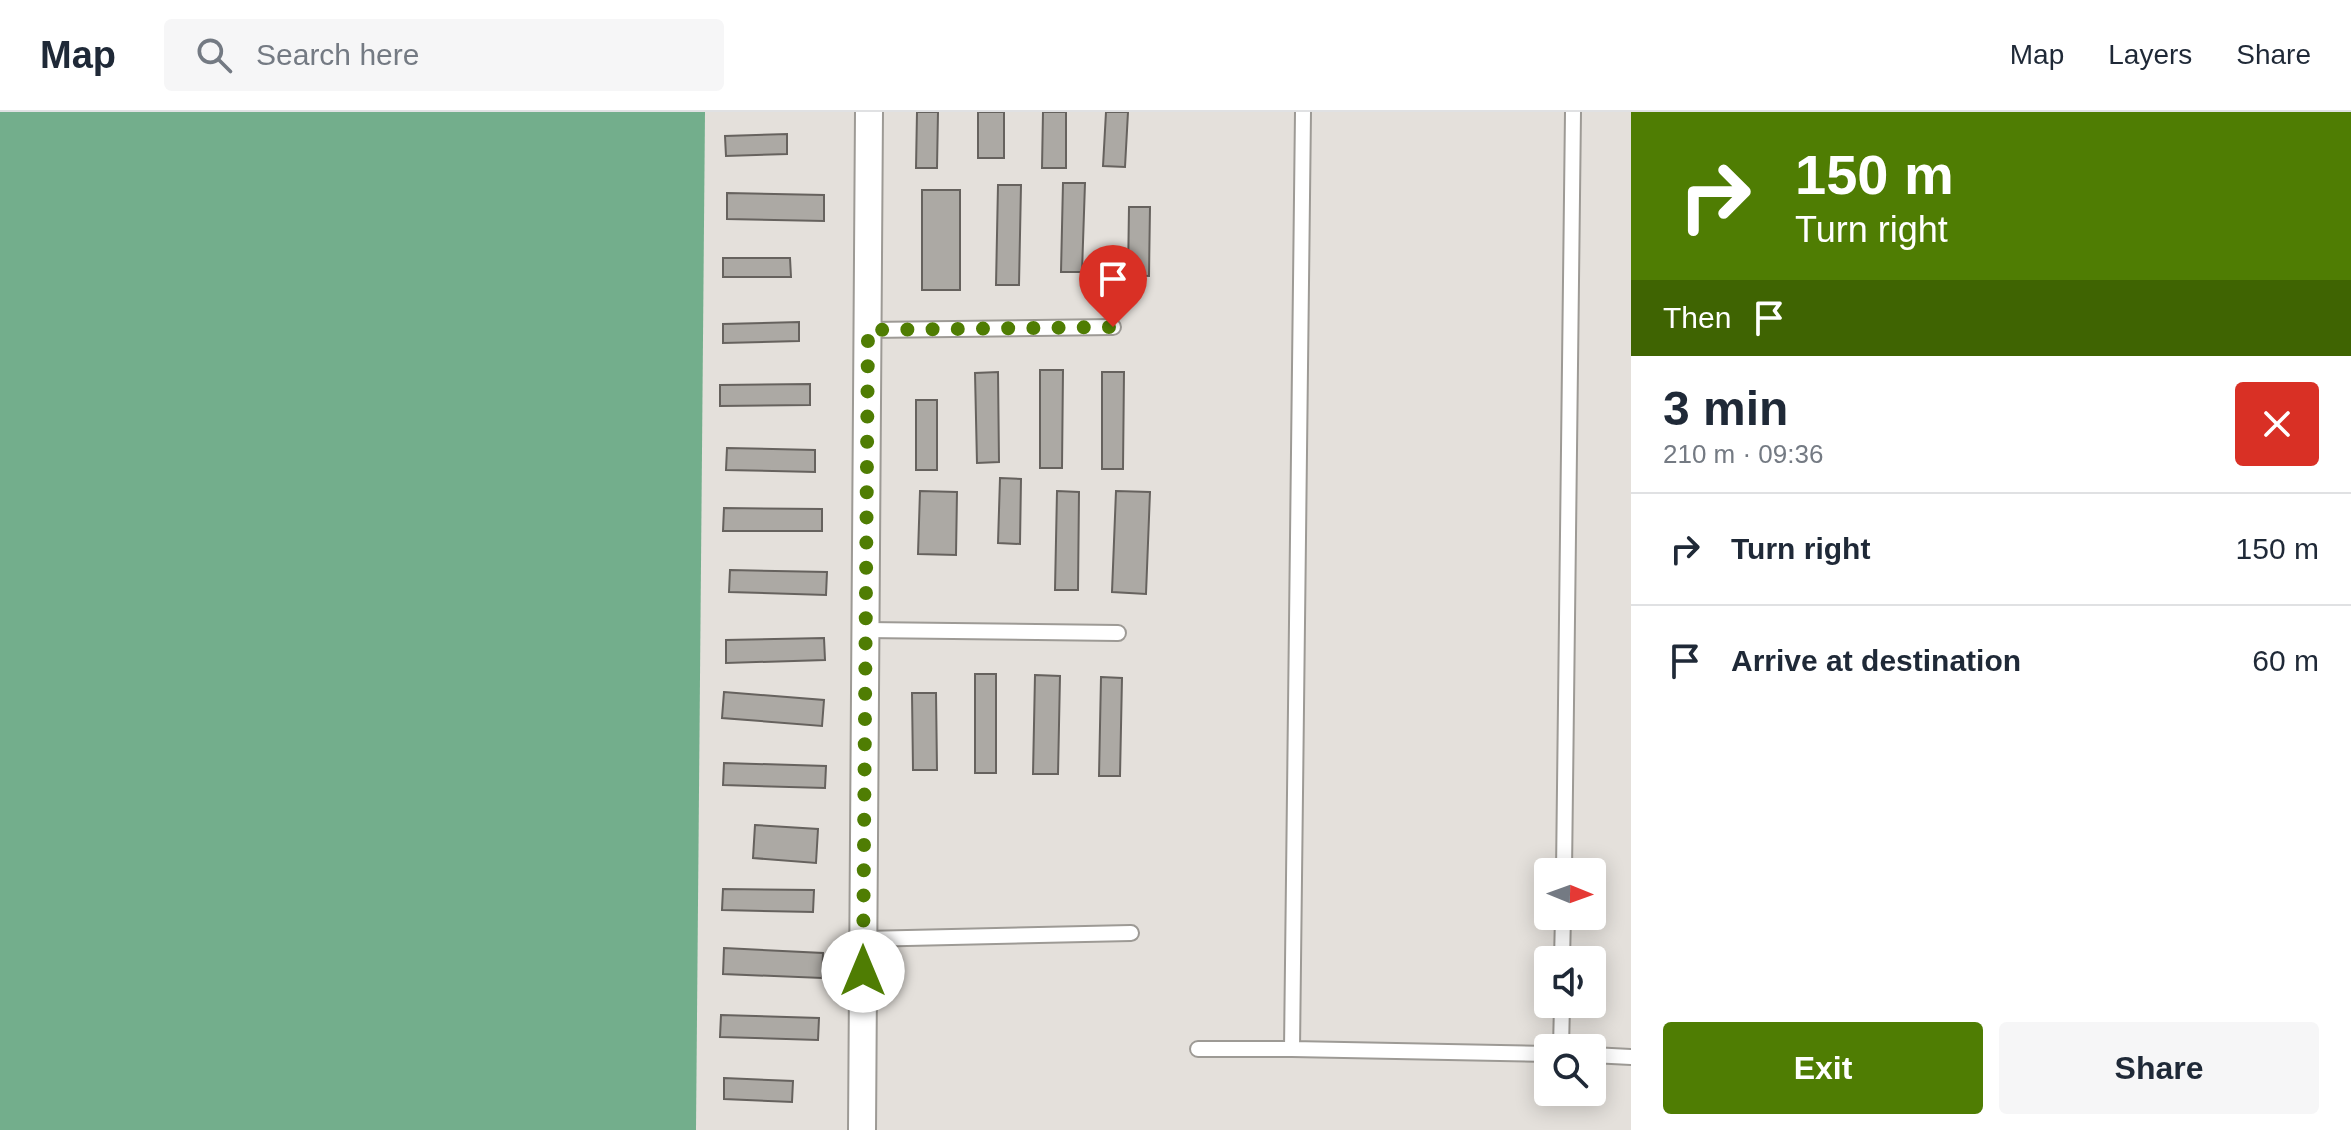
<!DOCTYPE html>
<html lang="en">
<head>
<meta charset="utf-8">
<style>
  body { margin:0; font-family:Helvetica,sans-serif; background:#f6f6f7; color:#1f2937; height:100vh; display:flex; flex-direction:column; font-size:30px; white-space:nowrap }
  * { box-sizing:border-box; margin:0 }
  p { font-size:26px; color:#747a83 }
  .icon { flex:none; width:44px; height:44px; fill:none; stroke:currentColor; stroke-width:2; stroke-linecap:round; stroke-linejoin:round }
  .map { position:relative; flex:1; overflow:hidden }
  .side { display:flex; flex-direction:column; background:#fff; width:720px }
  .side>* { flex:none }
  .hud { background:#4f7d03; color:#fff; overflow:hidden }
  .needle { width:52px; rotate:91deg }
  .controls { position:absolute; left:1534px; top:746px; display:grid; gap:16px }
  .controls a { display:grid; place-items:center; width:72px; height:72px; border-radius:8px; background:#fff; box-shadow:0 4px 20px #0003; font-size:40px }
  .pin { position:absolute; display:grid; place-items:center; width:68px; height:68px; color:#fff; margin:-82px -34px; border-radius:50% 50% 50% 0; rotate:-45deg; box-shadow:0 0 8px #0007 }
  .pin .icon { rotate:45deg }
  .me { position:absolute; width:88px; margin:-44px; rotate:0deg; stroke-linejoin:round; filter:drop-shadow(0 0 6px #0008) }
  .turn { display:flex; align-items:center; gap:28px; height:168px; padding:0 32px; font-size:36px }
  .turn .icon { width:104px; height:104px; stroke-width:2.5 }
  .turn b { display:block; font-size:56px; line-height:68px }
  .then { display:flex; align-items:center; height:76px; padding:0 32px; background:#0003; gap:16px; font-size:30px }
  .round { display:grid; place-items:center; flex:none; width:84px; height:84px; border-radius:8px; background:#f6f6f7 }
  .overview { display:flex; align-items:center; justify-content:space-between; height:136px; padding:0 32px }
  h1 { font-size:48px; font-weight:700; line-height:60px }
  .action { display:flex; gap:16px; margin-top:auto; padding:16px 32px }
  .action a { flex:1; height:92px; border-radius:8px; background:#4f7d03; color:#fff; font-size:32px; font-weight:700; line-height:92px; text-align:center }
  .action a+a { background:#f6f6f7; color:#1f2937 }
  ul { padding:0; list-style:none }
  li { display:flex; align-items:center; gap:24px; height:112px; padding:0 32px; border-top:2px solid #e0e1e3 }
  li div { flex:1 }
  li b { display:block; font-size:30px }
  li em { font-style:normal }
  header { display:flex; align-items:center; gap:48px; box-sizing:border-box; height:112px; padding:0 40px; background:#fff; border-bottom:2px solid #e0e1e3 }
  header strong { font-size:38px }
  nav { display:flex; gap:44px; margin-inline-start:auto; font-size:28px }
  .search { width:560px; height:72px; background:#f6f6f7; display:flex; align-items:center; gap:20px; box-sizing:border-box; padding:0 28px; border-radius:8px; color:#747a83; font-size:30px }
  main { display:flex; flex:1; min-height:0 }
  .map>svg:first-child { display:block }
  .forest { fill:#73ae8c }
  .building { fill:#aca9a4; stroke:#66625e; stroke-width:2 }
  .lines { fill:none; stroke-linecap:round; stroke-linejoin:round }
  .service-casing { stroke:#9d9a95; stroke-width:18 }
  .minor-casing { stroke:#9d9a95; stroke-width:30 }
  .service { stroke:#fff; stroke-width:14 }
  .minor { stroke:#fff; stroke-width:26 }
  .route { stroke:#4f7d03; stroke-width:14; stroke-dasharray:0 25.2 }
</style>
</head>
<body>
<header>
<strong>Map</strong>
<div class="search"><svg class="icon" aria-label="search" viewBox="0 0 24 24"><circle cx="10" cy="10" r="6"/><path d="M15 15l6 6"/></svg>Search here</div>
<nav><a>Map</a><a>Layers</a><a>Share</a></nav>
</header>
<main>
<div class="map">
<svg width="1631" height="1018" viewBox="0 0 1631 1018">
  <rect width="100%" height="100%" fill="#e4e0db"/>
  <!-- forest -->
  <path class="forest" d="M0,0H705L696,1018H0Z"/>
  <!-- building -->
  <path class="building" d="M917,0H938L937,56H916Z
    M978,0H1004V46H978Z
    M1043,0H1066V56H1042Z
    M1106,0H1128L1125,55L1103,54Z
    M787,22V42L726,44L725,24Z
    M1063,71H1085L1082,160H1061Z
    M998,73H1021L1019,173H996Z
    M922,78H960V178H922Z
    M727,81L824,83V109L727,107Z
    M1129,95H1150L1149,164L1128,163Z
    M723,146H790L791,165H723Z
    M799,210V229L723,231V212Z
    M1040,258H1063L1062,356H1040Z
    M998,260L999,350L977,351L975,261Z
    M1102,260H1124L1123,357H1102Z
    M810,272V293L720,294V273Z
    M916,288H937V358H916Z
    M727,336L815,338V360L726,358Z
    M1000,366L1021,367L1020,432L998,431Z
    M920,379L957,380L956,443L918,442Z
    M1057,379L1079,380L1078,478H1055Z
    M1116,379L1150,380L1146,482L1112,480Z
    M724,396L822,397V419H723Z
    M730,458L827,460L826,483L729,480Z
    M824,526L825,548L726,551V528Z
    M975,562H996V661H975Z
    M1035,563L1060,564L1058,662H1033Z
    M1101,565L1122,566L1120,664H1099Z
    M724,580L824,588L822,614L722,606Z
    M912,581H936L937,658H913Z
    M724,651L826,654L825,676L723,673Z
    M755,713L818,717L816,751L753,746Z
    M723,777L814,778L813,800L722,798Z
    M724,836L823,841L822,866L723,862Z
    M721,903L819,906L818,928L720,925Z
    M724,966L793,969L792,990L724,987Z"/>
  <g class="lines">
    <!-- service casing -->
    <g class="service-casing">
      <path id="service" d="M1303,0L1292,937L1548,942
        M868,218L1113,215
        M866,518L1118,521
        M1564,760L1573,0
        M863,827L1131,821
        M1562,848L1563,804
        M1561,936L1562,892
        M1198,937H1292
        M1592,943L1631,945"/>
    </g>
    <!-- minor casing -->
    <g class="minor-casing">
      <path id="minor" d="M862,1018L869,0"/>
    </g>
    <!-- service -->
    <use href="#service" class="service"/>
    <!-- minor -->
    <use href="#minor" class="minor"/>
  </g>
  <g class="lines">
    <!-- route -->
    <path class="route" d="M863,859L868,218L1113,215"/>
  </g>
</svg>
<div class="controls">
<a><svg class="needle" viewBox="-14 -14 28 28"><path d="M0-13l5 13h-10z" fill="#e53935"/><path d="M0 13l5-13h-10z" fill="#747a83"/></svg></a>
<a><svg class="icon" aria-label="sound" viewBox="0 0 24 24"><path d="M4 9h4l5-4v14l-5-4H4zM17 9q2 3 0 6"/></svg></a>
<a><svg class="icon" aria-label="search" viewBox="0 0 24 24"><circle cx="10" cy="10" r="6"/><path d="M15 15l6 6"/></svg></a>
</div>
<div class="pin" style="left:1113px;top:215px;background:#d93025"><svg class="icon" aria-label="arrive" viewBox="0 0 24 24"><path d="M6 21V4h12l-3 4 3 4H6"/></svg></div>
<svg class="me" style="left:863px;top:859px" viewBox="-20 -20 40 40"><circle r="19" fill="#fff"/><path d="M0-13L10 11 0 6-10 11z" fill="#4f7d03"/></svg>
</div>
<section class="side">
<div class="hud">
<div class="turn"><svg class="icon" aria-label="right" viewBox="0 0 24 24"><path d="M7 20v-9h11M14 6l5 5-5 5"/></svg><div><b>150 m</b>Turn right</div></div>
<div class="then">Then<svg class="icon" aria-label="arrive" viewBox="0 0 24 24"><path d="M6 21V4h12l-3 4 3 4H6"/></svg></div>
</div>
<div class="overview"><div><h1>3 min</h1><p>210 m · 09:36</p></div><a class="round" style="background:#d93025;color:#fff"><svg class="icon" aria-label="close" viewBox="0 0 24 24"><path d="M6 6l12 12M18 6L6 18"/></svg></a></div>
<ul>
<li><svg class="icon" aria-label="right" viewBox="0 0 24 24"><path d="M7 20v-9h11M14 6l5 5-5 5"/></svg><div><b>Turn right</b></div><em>150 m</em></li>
<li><svg class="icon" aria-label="arrive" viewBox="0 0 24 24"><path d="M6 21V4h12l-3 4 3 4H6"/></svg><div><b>Arrive at destination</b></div><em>60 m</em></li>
</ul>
<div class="action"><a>Exit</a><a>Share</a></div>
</section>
</main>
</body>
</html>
